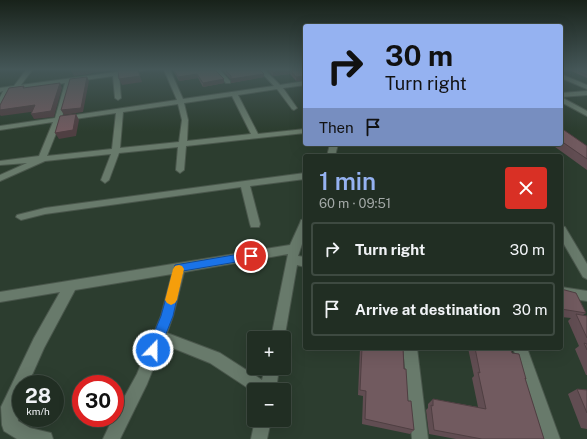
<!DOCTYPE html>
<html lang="en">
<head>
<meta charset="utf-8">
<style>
  body { margin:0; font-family:"Public Sans",sans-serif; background:#2d3a30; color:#f1f3f6; height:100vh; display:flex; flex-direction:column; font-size:15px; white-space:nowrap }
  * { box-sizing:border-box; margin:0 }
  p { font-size:13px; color:#a2a8a6 }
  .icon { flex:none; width:22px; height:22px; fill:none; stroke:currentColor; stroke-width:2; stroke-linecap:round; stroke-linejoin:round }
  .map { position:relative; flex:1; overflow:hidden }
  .drawer { position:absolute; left:303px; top:154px; width:260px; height:196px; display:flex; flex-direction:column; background:#212e23; border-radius:4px; box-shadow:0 4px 16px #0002,0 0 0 1px #3e4a41 }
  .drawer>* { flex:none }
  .hud { position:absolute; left:303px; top:24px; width:260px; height:122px; border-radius:4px; box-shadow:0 4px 16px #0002,0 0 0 1px #3e4a41; background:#95b2f1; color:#111; overflow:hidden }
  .controls { position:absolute; left:247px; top:331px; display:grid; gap:8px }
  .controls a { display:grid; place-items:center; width:44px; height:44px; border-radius:4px; background:#212e23; box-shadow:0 4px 16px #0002,0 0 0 1px #3e4a41; font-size:20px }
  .speed { position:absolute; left:12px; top:375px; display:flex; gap:8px; font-size:20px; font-weight:700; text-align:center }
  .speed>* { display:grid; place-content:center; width:52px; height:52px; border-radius:50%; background:#212e23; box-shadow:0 4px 16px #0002,0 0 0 1px #3e4a41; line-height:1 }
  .speed small { font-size:10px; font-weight:400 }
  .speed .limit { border:6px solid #d22; background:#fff; color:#111 }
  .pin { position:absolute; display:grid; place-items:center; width:34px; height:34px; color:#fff; margin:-17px; border:2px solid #fff; border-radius:50%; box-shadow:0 1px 4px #0007 }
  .me { position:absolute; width:44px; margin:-22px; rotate:22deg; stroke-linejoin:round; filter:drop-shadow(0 0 3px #0008) }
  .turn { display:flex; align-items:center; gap:14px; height:84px; padding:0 16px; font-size:18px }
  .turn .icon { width:52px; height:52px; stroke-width:2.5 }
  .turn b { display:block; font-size:28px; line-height:34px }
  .then { display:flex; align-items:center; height:38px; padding:0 16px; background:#0003; gap:8px; font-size:15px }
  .round { display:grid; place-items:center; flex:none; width:42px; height:42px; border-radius:4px; background:#2d3a30 }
  .overview { display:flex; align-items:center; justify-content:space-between; height:68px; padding:0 16px }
  h1 { font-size:24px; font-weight:600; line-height:30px; color:#95b2f1 }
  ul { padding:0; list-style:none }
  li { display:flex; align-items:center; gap:12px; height:54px; margin:0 8px 6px; padding:0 8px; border:2px solid #3e4a41; border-radius:4px }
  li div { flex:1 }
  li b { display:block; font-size:15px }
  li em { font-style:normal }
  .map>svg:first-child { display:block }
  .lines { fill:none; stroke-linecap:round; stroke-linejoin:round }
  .minor-casing { stroke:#4a574c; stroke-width:2 }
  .minor { fill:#687a6b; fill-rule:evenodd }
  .wall { fill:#614d52 }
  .shaded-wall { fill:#4f3f42 }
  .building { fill:#715a5f; stroke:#4f3f42 }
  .route { fill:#1a73e8; stroke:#114b97 }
  .slow { fill:#f59e0b }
</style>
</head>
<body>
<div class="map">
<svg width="587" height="439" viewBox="0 0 587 439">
  <rect width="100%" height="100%" fill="#2c3d2f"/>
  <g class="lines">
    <!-- minor casing -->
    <g class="minor-casing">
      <path id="minor" d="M26,70H32L21,85L132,70H144L119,75L121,98L118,100L115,98L113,76L71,82L62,117L177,100L164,70H170L183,99L274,86L259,70H265L280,85L305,81V85L283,88L297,108L294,110L292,109L277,89L238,95L258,134L305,129V133L186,146L184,170L180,173L176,170L178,147L119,153L109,180L105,183L101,180L111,154L45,161L0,181V175L27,163L0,165V161L39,156L53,122L0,130V126L55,118L65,83L9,91L3,103L0,105V97L3,91L0,92V88L14,86ZM232,96L251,134L187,141L188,120L184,103ZM178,104L182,120L179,142L120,148L123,112ZM116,113L112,149L47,156L61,121Z
        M214,70H220L230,81V83H226Z
        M561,74L587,85V89L561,78Z
        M587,91V95L561,97V93Z
        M561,97L587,111V116L561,102Z
        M330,144H338L335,156H327Z
        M305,173V179L250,186L260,224L259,227H251L250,224L241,187L45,214L21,220L16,217L17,215L45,208Z
        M305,219V235L298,256L305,257V267L297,265L284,340V338H271L288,254L184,272L173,316L167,333L220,353L262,380L265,368H279L276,390H254V392L210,363L163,344L147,384L120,439H103L113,418H115V414L137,374L161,316L172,274L75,290L44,348L28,384H21V398L17,407L18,421L30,428L51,433L53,439H17L4,431L2,425L1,407L34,338L60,292L0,302V292L290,245L300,223L301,220Z
        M561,226L565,227L587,264V279L583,277L561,239Z
        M561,287L587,291V301L561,297Z
        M403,348H417L428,439H412Z
        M513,348H527L560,439H544Z
        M255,420H271L267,439H251Z"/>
    </g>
    <!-- minor -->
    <use href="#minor" class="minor"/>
  </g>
  <!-- wall -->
  <path class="wall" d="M173,70H215L224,79V83L203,87L198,78L179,81Z
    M222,70H260L264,74V77L231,83V80Z
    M267,70H305V80L296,81L290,74L273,76Z
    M569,70H587V78Z
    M561,128L587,146V170L551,144H561Z
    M561,289L586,313L583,315L587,316V375H586L575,349L579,346L568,321L571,318L561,317Z
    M360,348H403L404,369L408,401L414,430L410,434L362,424L363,396L358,395Z
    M468,348H510L512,353L526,379H525L544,439H456L429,434L426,410L428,408V404L433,399L478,407L472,378L474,376Z
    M577,389L587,390V429L581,428L568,394Z"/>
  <!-- shaded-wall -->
  <path class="shaded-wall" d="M81,70H115L91,73L90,74L74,76L71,71Z
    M290,70V74L273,76V72Z
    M197,74L198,78L179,81L178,77Z
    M264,74V77L231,83V79Z
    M140,76L142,82L122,85L119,79Z
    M305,76V80L296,81V77Z
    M87,77L89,81L83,112L64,115L61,110Z
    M224,79V83L203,87V83Z
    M60,83L62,88L54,117L34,119L31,114Z
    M35,105L38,111L1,116L0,115V110Z
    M76,114L79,120L76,136L59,139L55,133Z"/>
  <!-- building -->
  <path class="building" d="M71,70H81L71,71Z
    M118,70H138L140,76L119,79Z
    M174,70H215L224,79L203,83L197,74L178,77Z
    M225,70H260L264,74L231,79V76Z
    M270,70H305V76L296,77L290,70L273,72Z
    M577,70H587V75Z
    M87,77L81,108L61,110L70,79Z
    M60,83L51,111L31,114L35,105L0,110V105L9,88L24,86L23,88Z
    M76,114L73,130L55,133L60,116Z
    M561,128L587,146V159L561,141Z
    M561,289L576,293L586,313L561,309Z
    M576,314L587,316V338Z
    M584,343L587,344V350Z
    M362,348H403L404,369H406L408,401H411L414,430L365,419L366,391L360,390Z
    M475,348H510L512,353L519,354L526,379L525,378L544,439H482L434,430L431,405L433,406V399L486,409L478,372L480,373Z
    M577,389L587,390V413Z"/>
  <!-- sky -->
  <linearGradient id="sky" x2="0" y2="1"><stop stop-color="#18221a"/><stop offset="0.53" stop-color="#455758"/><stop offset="1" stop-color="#455758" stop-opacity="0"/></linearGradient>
  <rect width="587" height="131" fill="url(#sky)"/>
  <!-- route -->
  <path class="route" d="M251,252L254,253L256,256L254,259L183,271L173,316L158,354L153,356L149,354L147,350L161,316L175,265Z"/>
  <!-- slow -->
  <path class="slow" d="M179,265L182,266L184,269L177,300L175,303L171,305L167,303L165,300L173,269L175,266Z"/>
</svg>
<div class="controls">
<a>+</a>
<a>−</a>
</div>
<div class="speed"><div>28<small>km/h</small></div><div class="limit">30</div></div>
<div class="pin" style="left:251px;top:256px;background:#d93025"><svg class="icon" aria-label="arrive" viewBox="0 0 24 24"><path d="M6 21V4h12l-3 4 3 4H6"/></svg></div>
<svg class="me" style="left:153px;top:350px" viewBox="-20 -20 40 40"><circle r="17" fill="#1a73e8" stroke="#fff" stroke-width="3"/><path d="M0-11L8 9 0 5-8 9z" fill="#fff"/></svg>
<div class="hud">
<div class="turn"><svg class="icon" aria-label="right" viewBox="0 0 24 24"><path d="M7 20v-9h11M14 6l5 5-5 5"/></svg><div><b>30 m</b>Turn right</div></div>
<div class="then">Then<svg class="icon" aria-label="arrive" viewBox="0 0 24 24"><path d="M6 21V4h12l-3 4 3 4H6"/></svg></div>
</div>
<section class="drawer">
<div class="overview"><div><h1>1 min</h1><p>60 m · 09:51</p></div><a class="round" style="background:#d93025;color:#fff"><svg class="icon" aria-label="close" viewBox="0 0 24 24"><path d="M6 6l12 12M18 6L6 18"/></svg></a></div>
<ul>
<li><svg class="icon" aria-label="right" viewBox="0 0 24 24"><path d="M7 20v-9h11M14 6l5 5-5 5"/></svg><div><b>Turn right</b></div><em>30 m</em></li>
<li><svg class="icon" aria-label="arrive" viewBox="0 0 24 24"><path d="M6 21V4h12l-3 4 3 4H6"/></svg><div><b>Arrive at destination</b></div><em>30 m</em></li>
</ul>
</section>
</div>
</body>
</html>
